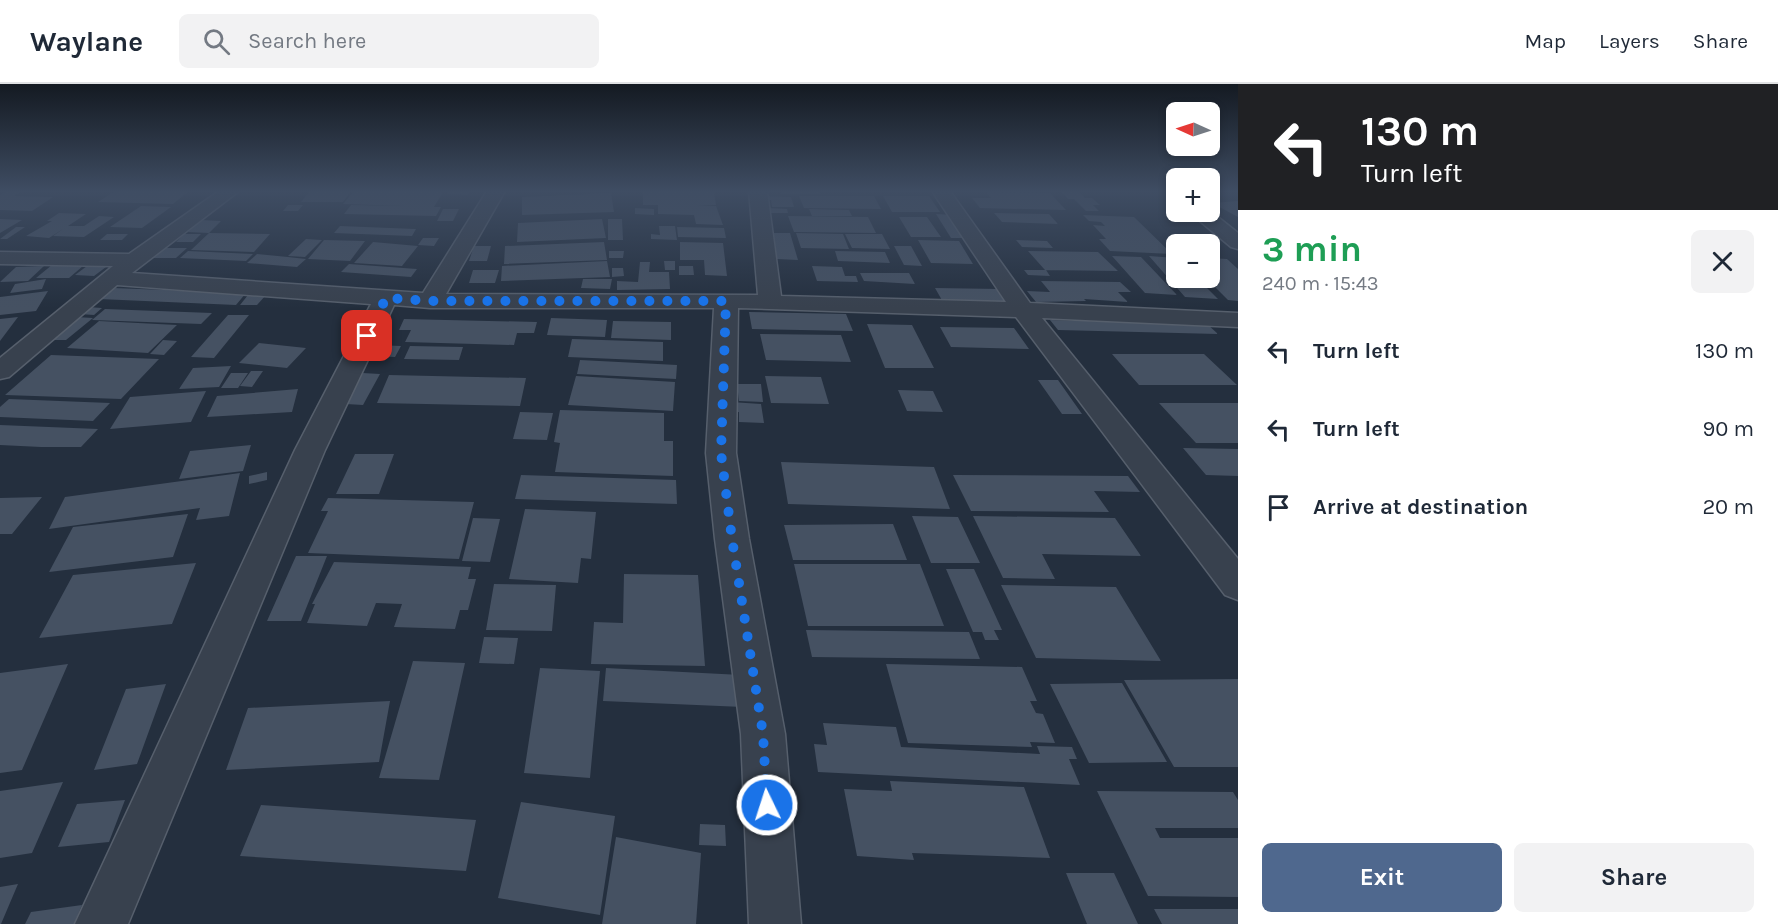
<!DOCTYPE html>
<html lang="en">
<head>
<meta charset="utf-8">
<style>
  body { margin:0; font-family:Karla,sans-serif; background:#f2f2f3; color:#1f2937; height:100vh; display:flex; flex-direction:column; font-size:22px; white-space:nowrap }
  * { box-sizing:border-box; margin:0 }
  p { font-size:20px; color:#747a83 }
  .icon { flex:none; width:33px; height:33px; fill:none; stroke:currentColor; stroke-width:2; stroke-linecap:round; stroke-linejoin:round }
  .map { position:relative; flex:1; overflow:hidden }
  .sheet { display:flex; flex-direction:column; background:#fff; width:540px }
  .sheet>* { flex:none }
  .banner { background:#202124; color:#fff; overflow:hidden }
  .needle { width:39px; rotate:273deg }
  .controls { position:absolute; left:1166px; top:18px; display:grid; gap:12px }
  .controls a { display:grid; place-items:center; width:54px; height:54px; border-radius:9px; background:#fff; box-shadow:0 3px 9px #0003; font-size:30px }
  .pin { position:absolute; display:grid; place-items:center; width:51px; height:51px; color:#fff; margin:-26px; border-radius:12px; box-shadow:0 3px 9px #0006 }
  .me { position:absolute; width:66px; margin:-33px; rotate:356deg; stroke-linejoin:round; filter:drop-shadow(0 0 4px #0008) }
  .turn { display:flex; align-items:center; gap:21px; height:126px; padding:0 24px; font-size:27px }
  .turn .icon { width:78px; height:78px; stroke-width:2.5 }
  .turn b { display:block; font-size:42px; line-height:51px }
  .round { display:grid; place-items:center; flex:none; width:63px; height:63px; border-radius:9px; background:#f2f2f3 }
  .head { display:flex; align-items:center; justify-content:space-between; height:102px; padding:0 24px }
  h1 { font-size:36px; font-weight:700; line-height:45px; color:#1e9e55 }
  .cta { display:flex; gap:12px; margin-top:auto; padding:12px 24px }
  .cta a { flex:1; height:69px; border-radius:9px; background:#4f688e; color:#fff; font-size:24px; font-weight:700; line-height:69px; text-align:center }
  .cta a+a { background:#f2f2f3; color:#1f2937 }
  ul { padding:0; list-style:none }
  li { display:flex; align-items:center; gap:18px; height:78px; padding:0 24px }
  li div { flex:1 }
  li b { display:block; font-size:22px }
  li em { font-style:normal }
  header { display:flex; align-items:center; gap:36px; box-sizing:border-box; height:84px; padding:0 30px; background:#fff; border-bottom:2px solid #e0e1e3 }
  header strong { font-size:28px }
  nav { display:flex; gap:33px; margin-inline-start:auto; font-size:21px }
  .search { width:420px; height:54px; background:#f2f2f3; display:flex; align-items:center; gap:15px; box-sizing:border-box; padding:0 21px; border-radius:9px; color:#747a83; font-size:22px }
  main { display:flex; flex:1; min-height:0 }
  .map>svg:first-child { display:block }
  .building { fill:#455162 }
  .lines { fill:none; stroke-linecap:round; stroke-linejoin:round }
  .minor-casing { stroke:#565f6c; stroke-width:3 }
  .minor { fill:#38414e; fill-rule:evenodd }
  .route { stroke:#1a73e8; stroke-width:10; stroke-dasharray:0 18 }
</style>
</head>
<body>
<header>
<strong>Waylane</strong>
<div class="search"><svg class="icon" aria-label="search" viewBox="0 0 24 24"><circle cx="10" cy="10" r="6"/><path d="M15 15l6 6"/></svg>Search here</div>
<nav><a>Map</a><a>Layers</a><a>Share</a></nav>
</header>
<main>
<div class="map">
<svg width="1238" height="840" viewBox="0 0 1238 840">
  <rect width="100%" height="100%" fill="#242f3e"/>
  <!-- building -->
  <path class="building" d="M115,107H189L173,120L98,118Z
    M310,107H351L343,118H301Z
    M354,107H387L443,108L434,123H441L436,132L344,130L351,121L405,122L343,120Z
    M450,107H470L467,111L447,110Z
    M643,107L714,108L716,121L698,122H716L723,141L696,140L694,131L658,130V121H643Z
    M780,107H818L820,110H782Z
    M1061,107L1079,108L1085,114H1092L1100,121H1093L1099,127H1086L1074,115H1068Z
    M5,108H20L14,112L53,113L32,127L0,126V111Z
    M986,108L1050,109L1066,126L980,124L972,114H991Z
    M611,109L614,128L522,131V113Z
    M763,112L791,113L794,123H772L771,116H764Z
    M799,112H874L881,125L804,124Z
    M883,112H929L940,128H892Z
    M1238,117V133L1212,119Z
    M288,121H303L298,127H283Z
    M141,122L171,123L142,144L110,143Z
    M635,124L654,125V131L635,130Z
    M768,124L787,125L788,129H769Z
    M443,125H459L453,137H437Z
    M809,125L849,126L852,132H812Z
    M59,129L86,130L68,142H84L99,132L114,133L84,153L53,152L63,145L49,154L26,152L52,137H47Z
    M994,129L1049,130L1058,140L1002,138Z
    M936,130L955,131L970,154H951Z
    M1083,131L1134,133L1172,170L1110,167L1099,155H1106L1093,141L1105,142L1101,138L1089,137Z
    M788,132L868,133L876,149L794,148Z
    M899,133H927L941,153H911Z
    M0,135L22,136L0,149Z
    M602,135L606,154L517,158L518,139Z
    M608,135H622L623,156H608Z
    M201,136L221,137L209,149L188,148Z
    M340,142L416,145L412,152L334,149Z
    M659,142H675L677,156L651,155V150L660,151Z
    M16,143H25L7,155H0Z
    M677,143L724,144L726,154L678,153Z
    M209,149L270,150L254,168L191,166Z
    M770,149H790L798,176L777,175Z
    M796,149L843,150L849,165L801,164Z
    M107,150H128L122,156H100Z
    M184,150H201L193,158H176Z
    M845,150H882L890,165L852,164Z
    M423,154H439L434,162L418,161Z
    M306,155L322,156L305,173L288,172Z
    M324,156L365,157L350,177L308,175Z
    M918,156L959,157L973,180L931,179Z
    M1016,156L1047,157L1053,164L1022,163Z
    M373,158L418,162L402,182L354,179Z
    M604,158L607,176L504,180L505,162Z
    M680,158L723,159L727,192L705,191L704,176H680Z
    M474,162H491L487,177H469Z
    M894,162H911L922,182L904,181Z
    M163,164H187L176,174H151Z
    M188,167L253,170L246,177L180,174Z
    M609,167H624L623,174H609Z
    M835,167L885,168L890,179L838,177Z
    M1028,167L1098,168L1118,187L1045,186Z
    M257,170L288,173L306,175L297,183L247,179Z
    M1112,172L1141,173L1177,211L1145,209Z
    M1149,172L1176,174V194H1197L1218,215L1185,213Z
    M1209,174L1227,175L1238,185V217L1228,216L1206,194H1209Z
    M58,176H90L69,194H36Z
    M607,177L610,193L501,197L502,182Z
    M664,177H675V186H665Z
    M640,178H650L649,188H669L670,205L617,206V197L638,198Z
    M91,179L110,180L94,192L75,191Z
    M349,180L417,185L411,193L341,188Z
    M44,182L28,197L0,198L16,183Z
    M679,182H693L694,191H679Z
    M812,182L842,183L845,192H856L858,198L817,197Z
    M612,184H623L624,192L612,193Z
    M473,186H499L495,199H469Z
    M1024,186H1046L1050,192L1028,191Z
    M860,189H909L915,200L864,197Z
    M46,195L42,205L10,209L15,200Z
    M583,195H612L610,205L581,204Z
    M1041,197L1120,198L1131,208H1118L1128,218L1084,215L1086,217L1036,218L1027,207L1050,208Z
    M113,204L246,209L236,221L99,215Z
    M935,204L1000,205L1010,219L943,218Z
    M48,207L36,227L0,231V213Z
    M248,211H266L257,221H240Z
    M88,223L102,224L94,231L79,230Z
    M105,225L212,229L201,240L92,236Z
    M749,228L846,230L853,247L752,245Z
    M228,231H249L214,274L191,273Z
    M18,233L0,257V235Z
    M76,233L93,234L66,256H48Z
    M551,234L607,236L605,253L547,251Z
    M404,235L537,238L534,249H517L514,261L405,258L411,246H399Z
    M1050,236L1207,240L1218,250L1058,246Z
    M99,237L177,241L148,269L67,264Z
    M613,237L671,238V256L611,254Z
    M867,240L912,241L934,284H885Z
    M940,243L1014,244L1029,265L951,263Z
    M760,250L841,251L851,278L766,276Z
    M572,255L663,258V277L568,273Z
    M163,256L177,257L164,271L150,270Z
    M259,259L306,264L287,284L239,279Z
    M378,261L401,262L395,273L372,272Z
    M410,262L463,263L459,276L404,275Z
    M1112,270H1204L1237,301H1139Z
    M51,271L159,275L121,315L5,311Z
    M580,276L677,281L676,295L577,290Z
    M231,282L219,303L179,305L193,284Z
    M251,287H263L252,303L240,302Z
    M231,289H248L238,304H221Z
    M363,289L380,290L363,321L346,320Z
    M389,291L526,294L520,322L377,319Z
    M576,292L675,298L673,327L568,321Z
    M765,292L821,293L829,320L771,319Z
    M1038,296H1058L1082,330H1062Z
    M737,300H761L763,318L739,317Z
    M298,305L292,328L207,333L217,312Z
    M898,306L933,307L943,328L907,327Z
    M206,307L191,338L110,345L130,313Z
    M9,315L110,319L93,337L0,333V323Z
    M731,318L761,320L764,339L739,338V328H732Z
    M1159,319H1238V359H1196Z
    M560,326L664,329V357H673V392L555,388L560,359L554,358Z
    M520,328L553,329L547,356L513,355Z
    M0,341L98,345L81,363H41L0,361Z
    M251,361L243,387L179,395L190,367Z
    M1183,364L1238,365V392L1206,391Z
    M355,370H394L379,410H336Z
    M781,378L934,383L950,425L788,420Z
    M267,388V396L249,400V392Z
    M240,389L229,432L196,436L200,424L49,445L65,413Z
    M521,391L676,396L677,420L515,415Z
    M953,391L1128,392L1140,408L1094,407L1109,428L971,427Z
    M42,413L12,450H0V414Z
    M328,414L474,418L459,475L308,469L328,427H321Z
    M525,425L596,428L591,475L581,474L578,499L509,495Z
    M188,430L173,473L49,488L73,443Z
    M912,432L958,433L980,479H931Z
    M973,432L1115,434L1141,472L1042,470L1055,495L1003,494Z
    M473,434L500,435L490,478L462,477Z
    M893,440L907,476H793L784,441Z
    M296,472H327L301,537H267Z
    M334,478L471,483L468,495H476L468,526H460L455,545L394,543L402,520L376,519L367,542L307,539L315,520H312Z
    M196,479L172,540L39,554L73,491Z
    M794,480H920L944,542H808Z
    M946,485H974L1002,546H994L999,556H985L982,548H973Z
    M624,490L698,491L705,582L591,580L594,538L623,539Z
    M494,500L556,501L552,547L486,546Z
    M1001,501L1116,503L1161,577L1036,574Z
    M806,546L969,548L980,575L812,573Z
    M484,553L518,554L514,580L479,579Z
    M413,577L465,579L439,696L379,694Z
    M68,580L22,686L0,689V589Z
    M886,580L1022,583L1037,617H1030L1036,629L1043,630L1055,659L1030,658L1032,663L908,659Z
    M540,584L600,587L590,694L524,689Z
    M606,584L741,591L743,623L603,617Z
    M1238,595V683H1174L1124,596Z
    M1122,599L1167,678L1089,679L1050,600Z
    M166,600L137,680L94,686L126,605Z
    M390,617L379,678L226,686L248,624Z
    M823,639L896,643L901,663L1040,670L1037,662L1072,663L1077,675H1069L1080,701L818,688L814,660L827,661Z
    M890,697L1024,703L1050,774L912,769L914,776L857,772L844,705L892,707Z
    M63,698L32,769L0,774V707Z
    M1097,707L1233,708L1238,716V744H1155L1160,754H1238V813L1148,812Z
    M125,716L109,758L58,763L77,720Z
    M521,718L615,732L600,831L498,814Z
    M261,721L476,736L466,787L240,772Z
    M700,740L725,741L726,762L699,761Z
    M616,753L701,769L696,840H602Z
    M1066,789H1114L1138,840H1087Z
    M18,800L1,840H0V803Z
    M82,821L74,840H25L31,828Z
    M1154,825H1238V840H1162Z"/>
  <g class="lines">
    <!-- minor casing -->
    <g class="minor-casing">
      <path id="minor" d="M219,107H239L132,189L423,209L487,107H505L446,210L758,211L749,107H767L781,212L1006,218L932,107H950L1030,219L1238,229V243L1042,234L1238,475V516L1225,511L1016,233L738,224L736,369L749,455L785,650L801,840H749L741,650L715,455L706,369L714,224H430L394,221L325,366L128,840H75L295,366L371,220L117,201L9,293L0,295V274L113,182L0,180V168L129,170Z
        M1209,126L1238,149V165L1231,163L1189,128Z"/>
    </g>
    <!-- minor -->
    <use href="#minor" class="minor"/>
  </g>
  <!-- sky -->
  <linearGradient id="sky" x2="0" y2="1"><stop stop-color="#141a22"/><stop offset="0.48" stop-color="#3f4d63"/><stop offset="1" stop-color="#3f4d63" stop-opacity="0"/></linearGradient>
  <rect width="1238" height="224" fill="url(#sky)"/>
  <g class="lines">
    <!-- route -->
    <path class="route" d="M367,252L386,214L430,217H726L721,369L732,455L763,650L767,721"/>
  </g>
</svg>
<div class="controls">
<a><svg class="needle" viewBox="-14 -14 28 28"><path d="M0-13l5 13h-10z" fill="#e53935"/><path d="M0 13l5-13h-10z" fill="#747a83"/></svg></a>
<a>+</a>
<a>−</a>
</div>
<div class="pin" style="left:367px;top:252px;background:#d93025"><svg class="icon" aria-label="arrive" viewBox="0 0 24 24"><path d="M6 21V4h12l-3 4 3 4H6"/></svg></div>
<svg class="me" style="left:767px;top:721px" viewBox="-20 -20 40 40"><circle r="17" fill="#1a73e8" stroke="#fff" stroke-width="3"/><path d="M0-11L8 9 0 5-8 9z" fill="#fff"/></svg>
</div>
<section class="sheet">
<div class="banner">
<div class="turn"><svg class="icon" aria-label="left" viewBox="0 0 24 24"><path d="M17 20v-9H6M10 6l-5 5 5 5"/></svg><div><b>130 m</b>Turn left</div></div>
</div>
<div class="head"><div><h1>3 min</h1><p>240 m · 15:43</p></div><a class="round"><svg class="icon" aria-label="close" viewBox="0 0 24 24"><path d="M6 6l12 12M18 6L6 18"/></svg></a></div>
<ul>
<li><svg class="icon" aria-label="left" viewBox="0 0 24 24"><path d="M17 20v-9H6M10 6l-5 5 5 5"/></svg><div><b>Turn left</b></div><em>130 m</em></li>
<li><svg class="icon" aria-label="left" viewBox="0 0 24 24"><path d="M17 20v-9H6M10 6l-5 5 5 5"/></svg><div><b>Turn left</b></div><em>90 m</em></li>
<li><svg class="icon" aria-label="arrive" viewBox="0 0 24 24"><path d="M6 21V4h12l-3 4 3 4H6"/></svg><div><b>Arrive at destination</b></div><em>20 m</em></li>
</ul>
<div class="cta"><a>Exit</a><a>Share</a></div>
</section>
</main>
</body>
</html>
